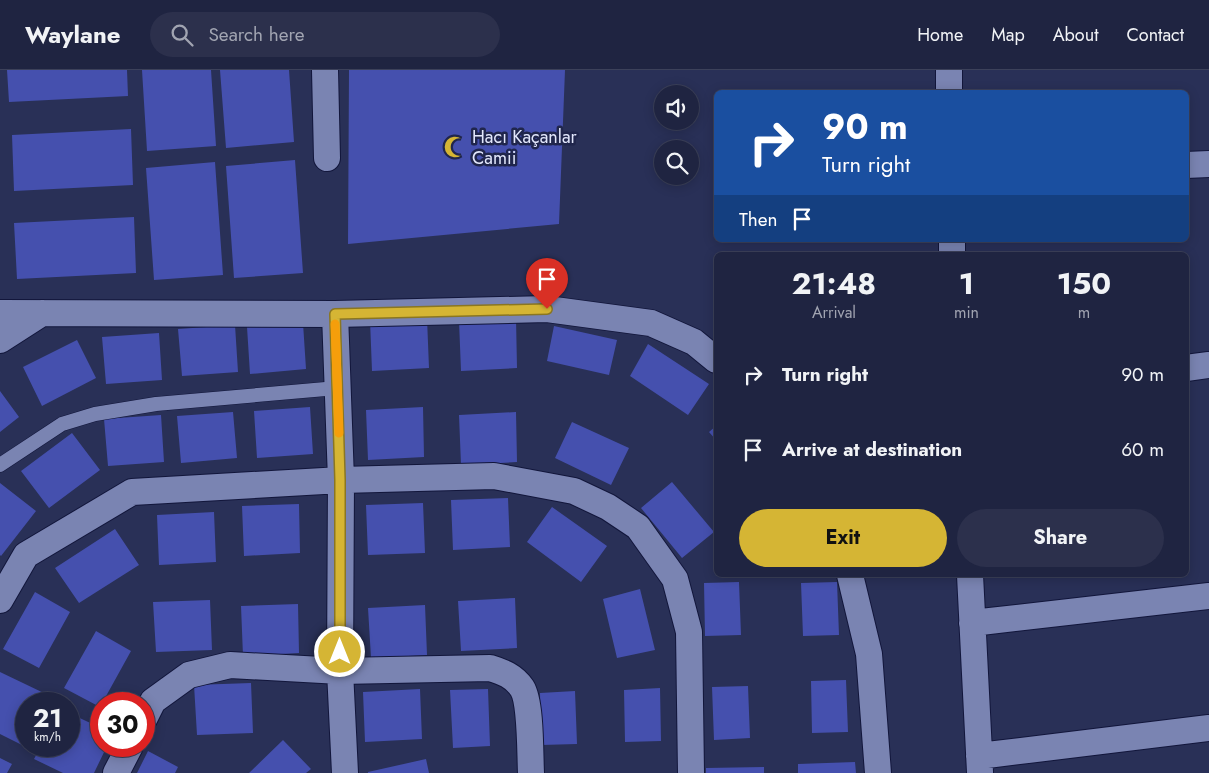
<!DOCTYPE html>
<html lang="en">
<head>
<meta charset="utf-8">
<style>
  body { margin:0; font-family:Jost,sans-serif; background:#2c304c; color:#f1f3f6; height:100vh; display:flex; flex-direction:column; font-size:19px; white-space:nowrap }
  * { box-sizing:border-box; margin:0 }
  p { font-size:16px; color:#a1a4b1 }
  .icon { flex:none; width:28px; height:28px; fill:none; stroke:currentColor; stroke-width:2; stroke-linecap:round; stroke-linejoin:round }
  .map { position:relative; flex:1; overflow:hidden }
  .panel { position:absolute; left:714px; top:182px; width:475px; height:325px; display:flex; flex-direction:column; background:#1f2441; border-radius:8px; box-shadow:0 2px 12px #0003,0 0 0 1px #3c415a }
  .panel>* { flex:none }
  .banner { position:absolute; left:714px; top:20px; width:475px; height:152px; border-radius:8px; box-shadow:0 2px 12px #0003,0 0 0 1px #3c415a; background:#1a4fa0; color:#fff; overflow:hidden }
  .fabs { position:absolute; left:654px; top:15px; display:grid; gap:10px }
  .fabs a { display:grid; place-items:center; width:45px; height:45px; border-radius:50%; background:#1f2441; box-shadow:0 2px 12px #0003,0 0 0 1px #3c415a; font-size:25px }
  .speed { position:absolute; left:15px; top:622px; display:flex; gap:10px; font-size:25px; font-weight:700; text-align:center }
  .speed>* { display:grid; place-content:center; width:65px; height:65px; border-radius:50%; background:#1f2441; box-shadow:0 2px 12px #0003,0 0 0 1px #3c415a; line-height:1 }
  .speed small { font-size:12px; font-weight:400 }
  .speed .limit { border:8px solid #d22; background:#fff; color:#111 }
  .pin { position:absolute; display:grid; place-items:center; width:42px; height:42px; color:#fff; margin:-51px -21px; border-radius:50% 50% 50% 0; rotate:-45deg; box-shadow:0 0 5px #0007 }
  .pin .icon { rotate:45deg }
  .me { position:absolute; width:55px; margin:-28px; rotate:0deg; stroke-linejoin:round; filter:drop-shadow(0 0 4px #0008) }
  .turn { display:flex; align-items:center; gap:18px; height:105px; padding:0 25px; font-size:22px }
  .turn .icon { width:65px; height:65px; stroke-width:2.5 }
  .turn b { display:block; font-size:35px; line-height:42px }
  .then { display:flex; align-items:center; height:48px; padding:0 25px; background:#0003; gap:10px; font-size:19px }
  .eta { display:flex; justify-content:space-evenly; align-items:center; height:85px; text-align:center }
  .eta b { font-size:30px; font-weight:700; line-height:35px }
  .action { display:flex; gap:10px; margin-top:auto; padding:10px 25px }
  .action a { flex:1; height:58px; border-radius:30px; background:#d5b534; color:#111; font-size:20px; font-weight:700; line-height:58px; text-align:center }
  .action a+a { background:#2c304c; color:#f1f3f6 }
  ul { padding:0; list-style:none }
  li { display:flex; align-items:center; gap:15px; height:75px; padding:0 25px }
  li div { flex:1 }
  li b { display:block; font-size:19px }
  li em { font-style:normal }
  header { display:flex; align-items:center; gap:30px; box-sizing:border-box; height:70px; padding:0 25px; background:#1f2441; border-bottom:1px solid #3c415a }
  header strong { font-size:24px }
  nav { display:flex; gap:28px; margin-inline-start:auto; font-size:18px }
  .search { width:350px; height:45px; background:#2c304c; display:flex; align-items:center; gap:12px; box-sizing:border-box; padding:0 18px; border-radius:28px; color:#a1a4b1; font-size:19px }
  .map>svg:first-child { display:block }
  .building { fill:#4550ae }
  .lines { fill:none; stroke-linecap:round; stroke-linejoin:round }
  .service-casing { stroke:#12163b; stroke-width:15 }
  .minor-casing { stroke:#12163b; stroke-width:28 }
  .service { stroke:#7a84b2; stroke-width:14 }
  .minor { stroke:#7a84b2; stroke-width:26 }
  .route-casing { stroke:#8a7622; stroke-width:12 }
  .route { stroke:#d5b534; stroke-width:9 }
  .slow { stroke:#f59e0b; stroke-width:9 }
  .labels { text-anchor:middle; stroke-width:5; stroke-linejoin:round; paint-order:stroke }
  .poi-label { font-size:18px; fill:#e2e7fc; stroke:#20264c; text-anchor:start }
</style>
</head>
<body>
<header>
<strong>Waylane</strong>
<div class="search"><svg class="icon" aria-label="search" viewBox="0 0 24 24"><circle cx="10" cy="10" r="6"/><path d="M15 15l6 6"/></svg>Search here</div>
<nav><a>Home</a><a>Map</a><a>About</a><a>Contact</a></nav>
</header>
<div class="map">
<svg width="1209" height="703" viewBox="0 0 1209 703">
  <rect width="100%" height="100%" fill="#293057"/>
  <!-- building -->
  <path class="building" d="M7,0H127L128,26L9,32Z
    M142,0H211L216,76L147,81Z
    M220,0H289L294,72L226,78Z
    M349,0H565L559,154L348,174Z
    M131,59L133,115L14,121L12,65Z
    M295,90L303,203L234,208L226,96Z
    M215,92L223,205L154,210L146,98Z
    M134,147L136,203L17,209L14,153Z
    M427,248L429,298L372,301L370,250Z
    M516,248L517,298L461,301L459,251Z
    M303,253L306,299L250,304L247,257Z
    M235,255L238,302L182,306L178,259Z
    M554,256L617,270L609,305L547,291Z
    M159,263L162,310L106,314L102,267Z
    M77,270L96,308L42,336L23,297Z
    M648,274L709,314L688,345L630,306Z
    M0,321L19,347L0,362Z
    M310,337L313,384L257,388L254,341Z
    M423,337L424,387L368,390L366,340Z
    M233,342L237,388L181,393L177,346Z
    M516,342L517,392L461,395L459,345Z
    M161,345L164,392L108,396L104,349Z
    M572,352L629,378L611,415L555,388Z
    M716,356V370L709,362Z
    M72,363L100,400L49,438L21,401Z
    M672,412L714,462L682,488L641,438Z
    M0,413L36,441L1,486L0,485Z
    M508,428L510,477L453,480L451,430Z
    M423,433L425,483L368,485L366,435Z
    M299,434L300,483L244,486L242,436Z
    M552,437L607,476L581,512L527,472Z
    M214,442L216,492L159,495L157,445Z
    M115,459L139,495L79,533L55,498Z
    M739,512L741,565L705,566L704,513Z
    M837,512L839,565L803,566L801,513Z
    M640,519L655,580L617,588L603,529Z
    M35,522L70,542L39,598L3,579Z
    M515,528L517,578L461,581L458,531Z
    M210,530L212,580L156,582L153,532Z
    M298,534L299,583L243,586L241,536Z
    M425,535L427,585L371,588L368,538Z
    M96,561L131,581L100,637L64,618Z
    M0,602L48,625L44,634H26V671L24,676L0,664Z
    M846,610L848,662L812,663L811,611Z
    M251,613L253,663L197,665L194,615Z
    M748,616L750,668L714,670L712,617Z
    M660,618L661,671L625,672L624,620Z
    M420,619L422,669L365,672L363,622Z
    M488,619L490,676L453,678L450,620Z
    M575,621L577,674L541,675L540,623Z
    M69,643L101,658V676H107L94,703H63L34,689L41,676H69Z
    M283,670L311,699L306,703H249Z
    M148,681L178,697L175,703H137Z
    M0,688L12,694L7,703H0Z
    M426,689L429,703H368V702Z
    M855,692L856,703H798V694Z
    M764,697V703H706V698Z"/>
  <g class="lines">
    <!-- service casing -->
    <g class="service-casing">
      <path id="service" d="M0,395L62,354L95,344L156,334L337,318"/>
    </g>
    <!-- minor casing -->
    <g class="minor-casing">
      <path id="minor" d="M325,0L327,88
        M949,22V0
        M1186,95L1209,94
        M952,170V185
        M0,243L335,244L547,239L651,253L694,272L716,290
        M335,244L341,410L340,601L345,703
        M0,270L42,243
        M1186,298L1209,295
        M850,505L869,584L878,703
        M970,505L980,702
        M0,530L26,485L132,422L341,410L494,406L574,421L608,437L638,457L675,509L689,562L691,703
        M972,553L1209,526
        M144,649L153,631L189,605L230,595L340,601L490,598C503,602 514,606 522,618C531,632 530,684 531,703
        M979,686L1209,658
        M116,703L130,676"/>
    </g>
    <!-- service -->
    <use href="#service" class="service"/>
    <!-- minor -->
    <use href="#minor" class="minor"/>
  </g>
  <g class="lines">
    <!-- route casing -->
    <g class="route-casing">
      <path id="route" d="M340,582V410L335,244L547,239"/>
    </g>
    <!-- route -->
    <use href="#route" class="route"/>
    <!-- slow -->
    <path class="slow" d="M335,254L339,363"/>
  </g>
  <!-- icons -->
  <defs>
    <g id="mosque-bare" transform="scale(1.725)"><path d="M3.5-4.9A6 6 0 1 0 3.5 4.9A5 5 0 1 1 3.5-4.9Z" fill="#d5b534" stroke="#20264c" stroke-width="2.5" paint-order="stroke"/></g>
  </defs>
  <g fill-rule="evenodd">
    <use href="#mosque-bare" x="455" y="77"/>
  </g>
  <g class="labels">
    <!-- poi labels -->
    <g class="poi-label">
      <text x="472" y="73">Hacı Kaçanlar<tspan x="472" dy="21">Camii</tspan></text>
    </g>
  </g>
</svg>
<div class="fabs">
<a><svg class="icon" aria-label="sound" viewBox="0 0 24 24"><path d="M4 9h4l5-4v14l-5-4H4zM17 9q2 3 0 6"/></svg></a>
<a><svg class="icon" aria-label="search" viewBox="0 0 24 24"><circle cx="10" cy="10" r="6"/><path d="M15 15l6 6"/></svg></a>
</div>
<div class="speed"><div>21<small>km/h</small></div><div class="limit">30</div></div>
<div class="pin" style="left:547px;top:239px;background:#d93025"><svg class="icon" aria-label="arrive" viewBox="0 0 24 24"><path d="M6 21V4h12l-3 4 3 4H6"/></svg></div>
<svg class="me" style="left:340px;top:582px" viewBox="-20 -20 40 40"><circle r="17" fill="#d5b534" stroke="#fff" stroke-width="3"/><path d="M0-11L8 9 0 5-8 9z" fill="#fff"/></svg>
<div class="banner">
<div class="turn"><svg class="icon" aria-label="right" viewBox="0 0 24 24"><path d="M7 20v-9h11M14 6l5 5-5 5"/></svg><div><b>90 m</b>Turn right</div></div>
<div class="then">Then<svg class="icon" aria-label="arrive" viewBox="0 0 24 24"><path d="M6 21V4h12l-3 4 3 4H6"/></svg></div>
</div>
<section class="panel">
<div class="eta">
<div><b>21:48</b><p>Arrival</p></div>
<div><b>1</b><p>min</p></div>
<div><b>150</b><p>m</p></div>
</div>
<ul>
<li><svg class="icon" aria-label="right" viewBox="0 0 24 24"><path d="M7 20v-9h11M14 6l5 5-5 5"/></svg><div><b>Turn right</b></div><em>90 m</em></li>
<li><svg class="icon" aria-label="arrive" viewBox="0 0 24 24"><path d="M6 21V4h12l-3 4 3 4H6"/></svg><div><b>Arrive at destination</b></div><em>60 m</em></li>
</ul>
<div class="action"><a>Exit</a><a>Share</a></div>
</section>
</div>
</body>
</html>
